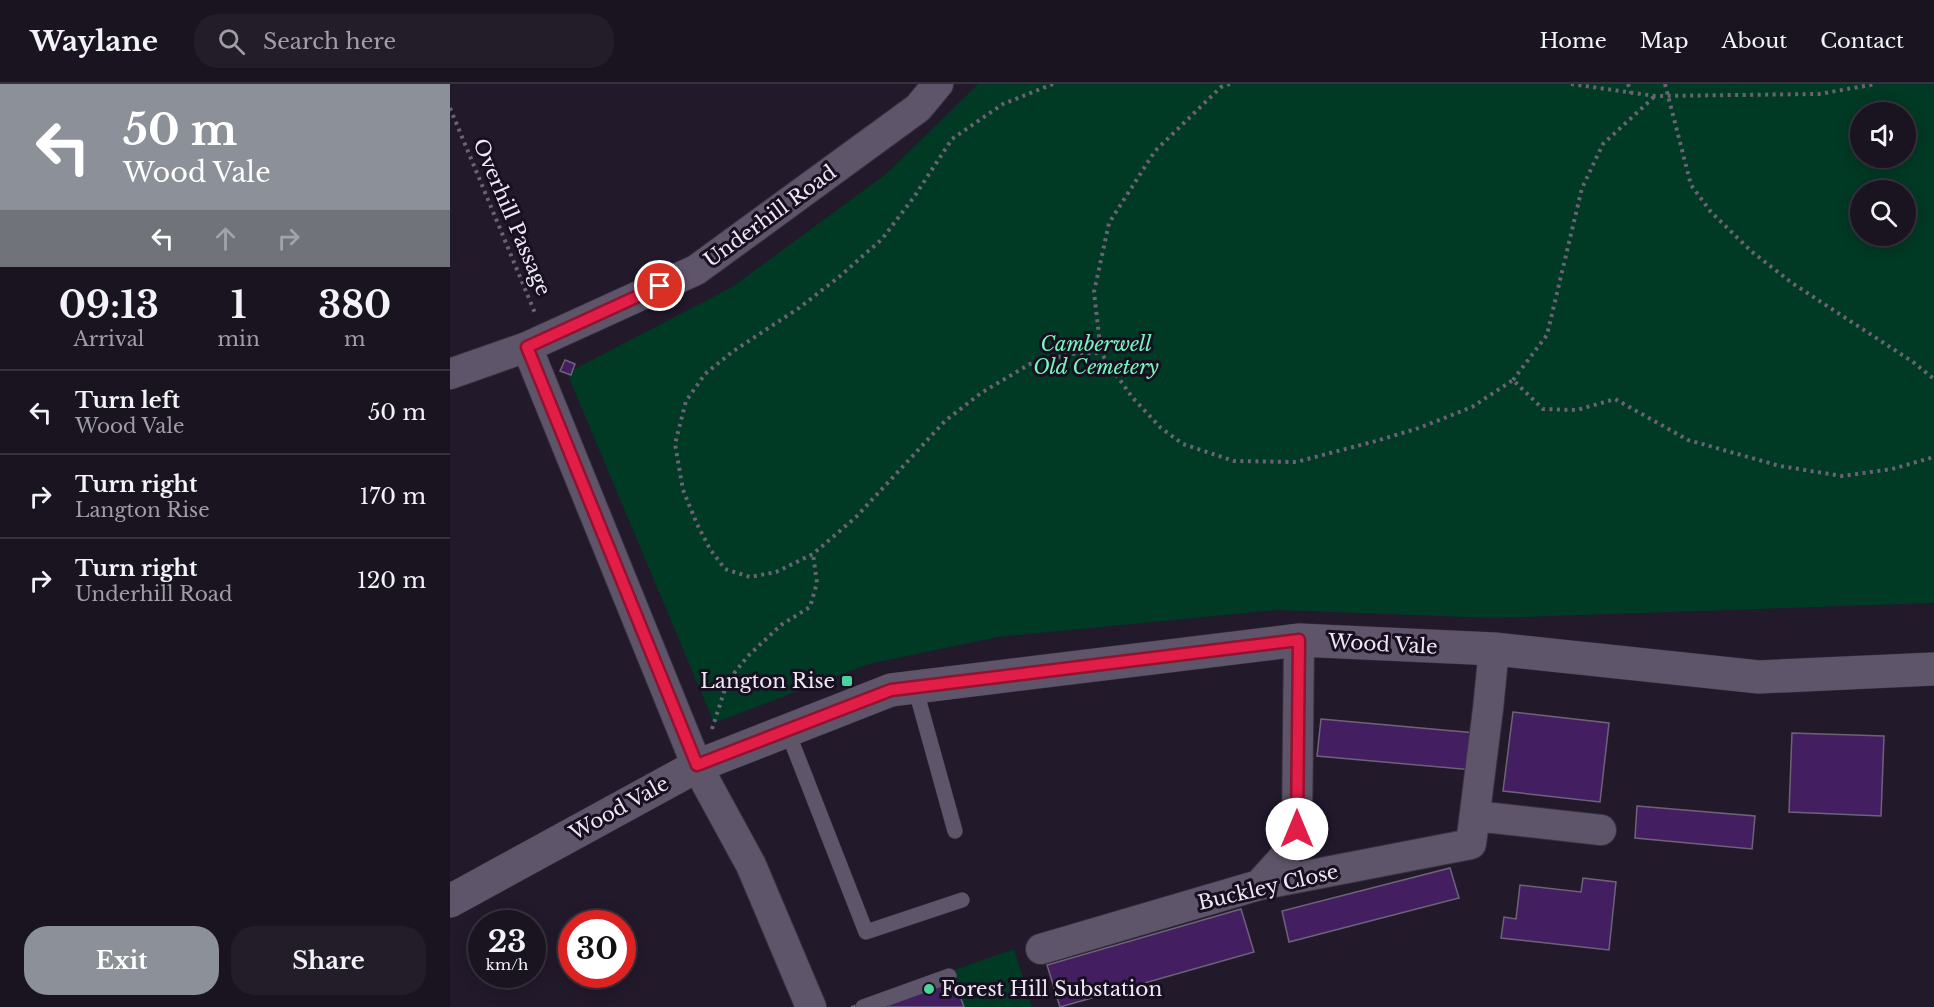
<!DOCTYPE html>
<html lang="en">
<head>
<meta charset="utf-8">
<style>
  body { margin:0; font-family:"Libre Baskerville",serif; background:#231c29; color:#f1f3f6; height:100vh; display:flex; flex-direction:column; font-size:22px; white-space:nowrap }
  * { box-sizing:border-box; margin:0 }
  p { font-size:20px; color:#9f9ea5 }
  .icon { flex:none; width:33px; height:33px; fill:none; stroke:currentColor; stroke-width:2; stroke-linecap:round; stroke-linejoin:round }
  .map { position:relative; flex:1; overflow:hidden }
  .panel { display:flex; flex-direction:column; background:#1a1320; width:450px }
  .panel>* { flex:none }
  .hud { background:#8c9099; color:#fff; overflow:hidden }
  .fabs { position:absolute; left:1400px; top:18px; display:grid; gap:12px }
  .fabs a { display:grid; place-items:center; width:66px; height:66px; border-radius:50%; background:#1a1320; box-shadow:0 3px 15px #0003,0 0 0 2px #38323e; font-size:30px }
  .speed { position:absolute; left:18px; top:826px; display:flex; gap:12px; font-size:30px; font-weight:700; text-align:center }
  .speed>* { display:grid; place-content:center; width:78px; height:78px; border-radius:50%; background:#1a1320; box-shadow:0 3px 15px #0003,0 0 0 2px #38323e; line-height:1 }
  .speed small { font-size:15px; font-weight:400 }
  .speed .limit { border:9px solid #d22; background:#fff; color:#111 }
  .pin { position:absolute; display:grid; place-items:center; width:51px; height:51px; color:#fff; margin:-26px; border:3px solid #fff; border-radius:50%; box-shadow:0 2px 6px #0007 }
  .me { position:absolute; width:66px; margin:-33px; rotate:0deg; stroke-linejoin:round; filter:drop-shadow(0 0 4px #0008) }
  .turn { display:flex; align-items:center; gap:21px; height:126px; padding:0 24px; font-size:27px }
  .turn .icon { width:78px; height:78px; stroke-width:2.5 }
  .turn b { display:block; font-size:42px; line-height:51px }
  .lanes { display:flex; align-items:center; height:57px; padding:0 24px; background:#0003; justify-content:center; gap:30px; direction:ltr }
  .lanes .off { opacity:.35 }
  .eta { display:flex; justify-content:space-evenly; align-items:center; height:102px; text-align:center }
  .eta b { font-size:36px; font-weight:700; line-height:42px }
  .primary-button { display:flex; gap:12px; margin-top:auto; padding:12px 24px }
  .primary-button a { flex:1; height:69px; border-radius:24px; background:#8c9099; color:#fff; font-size:24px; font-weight:700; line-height:69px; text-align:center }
  .primary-button a+a { background:#231c29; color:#f1f3f6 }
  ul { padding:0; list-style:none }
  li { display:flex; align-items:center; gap:18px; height:84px; padding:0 24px; border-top:2px solid #38323e }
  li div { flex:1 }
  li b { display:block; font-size:22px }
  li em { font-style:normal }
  header { display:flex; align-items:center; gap:36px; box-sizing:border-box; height:84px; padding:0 30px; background:#1a1320; border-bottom:2px solid #38323e }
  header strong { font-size:28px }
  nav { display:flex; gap:33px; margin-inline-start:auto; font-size:21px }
  .search { width:420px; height:54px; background:#231c29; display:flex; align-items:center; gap:15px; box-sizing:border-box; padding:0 21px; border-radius:24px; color:#9f9ea5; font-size:22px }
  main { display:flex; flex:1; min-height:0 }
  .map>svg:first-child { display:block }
  .green { fill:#003924; fill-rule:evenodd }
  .building { fill:#431f61; stroke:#6d6379; stroke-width:1.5 }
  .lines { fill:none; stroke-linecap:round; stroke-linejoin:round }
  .lane-casing { stroke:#383240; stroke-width:16 }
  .street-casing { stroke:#383240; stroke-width:32 }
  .secondary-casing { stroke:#383240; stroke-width:34 }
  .path { stroke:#6b6373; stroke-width:4; stroke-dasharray:3 4.5; stroke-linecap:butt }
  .lane { stroke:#5f556a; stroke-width:15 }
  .street { stroke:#5f556a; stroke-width:30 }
  .secondary { stroke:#5f556a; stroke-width:33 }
  .route-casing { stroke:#92132f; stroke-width:15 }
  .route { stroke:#e11d48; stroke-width:10 }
  .poi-dot { fill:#4ad49c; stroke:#181021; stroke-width:2 }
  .labels { text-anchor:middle; stroke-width:6; stroke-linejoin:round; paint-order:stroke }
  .street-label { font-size:20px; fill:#ede8f4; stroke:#181021 }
  .park-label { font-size:20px; font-style:italic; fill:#75f8bf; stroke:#181021 }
  .poi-label { font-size:20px; fill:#ede8f4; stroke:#181021; text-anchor:end }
</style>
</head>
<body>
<header>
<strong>Waylane</strong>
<div class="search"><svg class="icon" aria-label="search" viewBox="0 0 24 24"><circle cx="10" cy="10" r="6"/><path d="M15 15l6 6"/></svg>Search here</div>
<nav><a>Home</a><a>Map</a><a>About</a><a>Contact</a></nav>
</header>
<main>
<section class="panel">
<div class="hud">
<div class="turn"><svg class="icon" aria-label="left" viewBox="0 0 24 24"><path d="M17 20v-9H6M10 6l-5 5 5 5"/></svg><div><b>50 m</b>Wood Vale</div></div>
<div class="lanes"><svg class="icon" aria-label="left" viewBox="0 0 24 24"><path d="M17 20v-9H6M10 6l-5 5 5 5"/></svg><svg class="icon off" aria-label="ahead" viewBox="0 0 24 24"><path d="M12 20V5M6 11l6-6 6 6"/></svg><svg class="icon off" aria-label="right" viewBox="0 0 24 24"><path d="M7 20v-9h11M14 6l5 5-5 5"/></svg></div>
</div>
<div class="eta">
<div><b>09:13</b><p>Arrival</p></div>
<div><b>1</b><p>min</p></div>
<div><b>380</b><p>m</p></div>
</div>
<ul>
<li><svg class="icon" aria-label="left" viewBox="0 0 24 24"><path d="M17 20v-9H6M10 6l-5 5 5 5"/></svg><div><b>Turn left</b><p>Wood Vale</p></div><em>50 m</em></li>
<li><svg class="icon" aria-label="right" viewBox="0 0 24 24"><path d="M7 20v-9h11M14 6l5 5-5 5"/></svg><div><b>Turn right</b><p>Langton Rise</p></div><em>170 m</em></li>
<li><svg class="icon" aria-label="right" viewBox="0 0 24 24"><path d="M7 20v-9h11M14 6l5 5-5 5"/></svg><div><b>Turn right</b><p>Underhill Road</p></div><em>120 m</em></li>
</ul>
<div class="primary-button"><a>Exit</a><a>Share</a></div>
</section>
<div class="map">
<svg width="1484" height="923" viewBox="0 0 1484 923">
  <rect width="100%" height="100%" fill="#22192b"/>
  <!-- green -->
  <path class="green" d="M528,0H1484V519L1043,534L826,526L548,553L419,580L264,639L117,289L282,203L436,90ZM1410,28H1455V74H1410ZM1410,106H1455V152H1410Z
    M564,865L582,923H514L501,887Z"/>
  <!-- building -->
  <path class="building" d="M115,276L125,280L121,291L110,287Z
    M1063,628L1159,639L1150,718L1053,707Z
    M871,635L1026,649L1023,686L867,672Z
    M1342,649L1434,652L1431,732L1339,728Z
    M1187,722L1305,732L1302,765L1185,754Z
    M1000,784L1009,814L839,858L832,827Z
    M1133,794L1166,798L1159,866L1051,854L1054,833L1066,835L1070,801L1131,808Z
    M791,825L804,868L610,923L597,881Z
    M501,887L514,923H401Z"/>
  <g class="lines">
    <!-- lane casing -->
    <g class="lane-casing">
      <path id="lane" d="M465,603L505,747
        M337,646L416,848L512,816
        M413,923L499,892"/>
    </g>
    <!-- street casing -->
    <g class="street-casing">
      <path id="street" d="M77,263L247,682L301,781L361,923
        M0,290L77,263L246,186L468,24L488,0
        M1025,732L1151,746
        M809,801L836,771L847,745L849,556
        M591,865L809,801L1021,760L1038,625L1044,565"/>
    </g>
    <!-- secondary casing -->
    <g class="secondary-casing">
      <path id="secondary" d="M0,817L247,682L441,606L849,556L1044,565L1309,593L1484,585"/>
    </g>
    <!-- path -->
    <path class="path" d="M603,0L553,20L502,55L464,113L432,155L389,193L349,224L282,268L255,290L236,317L225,360L233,406L247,440L260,465L275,485L300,493L326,488L363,470L406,433L495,337L531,309L580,280L620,270L651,269
      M780,0L771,3L705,67L659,139L644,208L651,269L682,313L711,344L733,360L784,377L846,378L926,357L969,344L1022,323L1063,296L1093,325L1127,326L1165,315L1238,356L1330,382L1392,392L1442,385L1484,373
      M1121,0L1205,12L1369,10L1426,0
      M1178,0L1181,9
      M1215,0L1241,101L1261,128L1301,167L1342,199L1463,278L1484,295
      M0,24L85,229
      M1063,296L1097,251L1132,104L1153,60L1205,12
      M262,645L275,605L285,588L299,571L331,541L360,523L367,499L363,470"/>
    <!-- lane -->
    <use href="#lane" class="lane"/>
    <!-- street -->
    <use href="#street" class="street"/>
    <!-- secondary -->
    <use href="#secondary" class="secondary"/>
  </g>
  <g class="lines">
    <!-- route casing -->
    <g class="route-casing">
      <path id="route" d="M210,202L77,263L247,681L441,606L849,556L847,745"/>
    </g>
    <!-- route -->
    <use href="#route" class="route"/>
  </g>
  <!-- markers -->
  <g class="poi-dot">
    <rect x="391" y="591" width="12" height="12" rx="3"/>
    <circle cx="479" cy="905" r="6"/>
  </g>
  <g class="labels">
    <!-- street labels -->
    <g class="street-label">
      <text transform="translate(320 132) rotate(-36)" y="7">Underhill Road</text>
      <text transform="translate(62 133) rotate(67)" y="7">Overhill Passage</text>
      <text transform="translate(933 560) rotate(3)" y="7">Wood Vale</text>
      <text transform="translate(169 724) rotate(-29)" y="7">Wood Vale</text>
      <text transform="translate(818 803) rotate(-13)" y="7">Buckley Close</text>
    </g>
    <!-- park labels -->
    <g class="park-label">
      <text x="646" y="267">Camberwell<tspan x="646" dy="23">Old Cemetery</tspan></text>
    </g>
    <!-- poi labels -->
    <g class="poi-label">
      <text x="385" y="604">Langton Rise</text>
      <text x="491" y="912" text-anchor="start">Forest Hill Substation</text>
    </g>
  </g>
</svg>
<div class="fabs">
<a><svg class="icon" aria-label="sound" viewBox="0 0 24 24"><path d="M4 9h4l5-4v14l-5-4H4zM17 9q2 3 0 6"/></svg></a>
<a><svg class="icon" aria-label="search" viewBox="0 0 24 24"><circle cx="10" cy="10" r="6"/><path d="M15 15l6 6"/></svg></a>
</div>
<div class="speed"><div>23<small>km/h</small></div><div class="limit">30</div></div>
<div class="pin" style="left:210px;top:202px;background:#d93025"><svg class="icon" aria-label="arrive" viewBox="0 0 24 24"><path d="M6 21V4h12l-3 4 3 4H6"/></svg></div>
<svg class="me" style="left:847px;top:745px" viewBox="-20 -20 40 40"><circle r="19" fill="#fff"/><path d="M0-13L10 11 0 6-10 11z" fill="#e11d48"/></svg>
</div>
</main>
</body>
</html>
